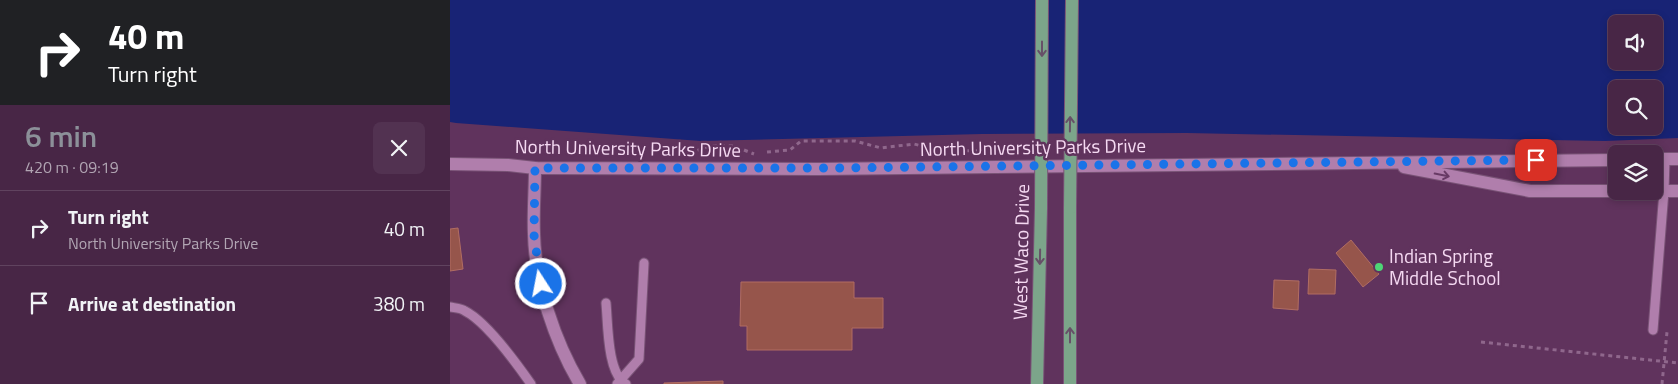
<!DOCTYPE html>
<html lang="en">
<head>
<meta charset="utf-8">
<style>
  body { margin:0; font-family:"Titillium Web",sans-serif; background:#523251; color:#f1f3f6; height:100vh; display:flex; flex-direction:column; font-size:19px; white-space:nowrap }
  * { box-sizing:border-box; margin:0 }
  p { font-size:16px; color:#b1a5b3 }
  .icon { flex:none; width:28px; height:28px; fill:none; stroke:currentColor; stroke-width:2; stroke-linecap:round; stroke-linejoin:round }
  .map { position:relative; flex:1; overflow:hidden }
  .drawer { display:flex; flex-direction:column; background:#482646; width:450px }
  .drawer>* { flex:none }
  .banner { background:#202124; color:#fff; overflow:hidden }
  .controls { position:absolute; left:1158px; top:15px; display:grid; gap:10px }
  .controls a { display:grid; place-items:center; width:55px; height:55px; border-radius:8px; background:#482646; box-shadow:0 2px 8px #0003,0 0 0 1px #60435f; font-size:25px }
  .pin { position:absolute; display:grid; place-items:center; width:42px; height:42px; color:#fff; margin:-21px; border-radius:10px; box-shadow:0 2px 8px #0006 }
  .me { position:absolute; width:55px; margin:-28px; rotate:349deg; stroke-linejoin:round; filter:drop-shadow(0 0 4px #0008) }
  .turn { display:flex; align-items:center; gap:18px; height:105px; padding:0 25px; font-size:22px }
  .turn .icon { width:65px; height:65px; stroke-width:2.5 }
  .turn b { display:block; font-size:35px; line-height:42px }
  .round { display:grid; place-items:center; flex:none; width:52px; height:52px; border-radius:8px; background:#523251 }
  .headline { display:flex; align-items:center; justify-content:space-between; height:85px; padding:0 25px }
  h1 { font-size:30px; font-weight:600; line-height:38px; color:#8c9099 }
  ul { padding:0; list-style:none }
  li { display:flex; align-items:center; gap:15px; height:75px; padding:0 25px; border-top:1px solid #60435f }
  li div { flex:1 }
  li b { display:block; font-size:19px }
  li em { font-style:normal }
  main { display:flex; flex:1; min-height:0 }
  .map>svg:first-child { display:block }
  .water { fill:#182375; fill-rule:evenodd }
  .building { fill:#96554b; stroke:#b16d63 }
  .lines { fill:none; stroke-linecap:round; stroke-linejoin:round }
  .lane-casing { stroke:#795376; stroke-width:11 }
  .street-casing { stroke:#795376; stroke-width:14 }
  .secondary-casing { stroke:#795376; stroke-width:14 }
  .primary-casing { stroke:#795376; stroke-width:14 }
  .path { stroke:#8f678c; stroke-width:3; stroke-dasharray:4 4; stroke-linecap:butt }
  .lane { stroke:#b07eac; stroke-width:9 }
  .street { stroke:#b07eac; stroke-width:12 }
  .secondary { stroke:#b07eac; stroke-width:12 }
  .primary { stroke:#7ca58a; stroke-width:12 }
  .primary-bridge-casing { stroke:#795376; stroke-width:14; stroke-linecap:butt }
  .primary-bridge { stroke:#7ca58a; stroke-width:12 }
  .oneway { stroke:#675068 }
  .oneway2 { stroke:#683a65 }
  .route { stroke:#1a73e8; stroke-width:9; stroke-dasharray:0 16.2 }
  .poi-dot { fill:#4ed676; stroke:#60335d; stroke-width:2 }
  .labels { text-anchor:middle; stroke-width:5; stroke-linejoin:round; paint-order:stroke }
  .street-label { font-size:19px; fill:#f5d9f2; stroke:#60335d }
  .poi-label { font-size:19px; fill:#f5d9f2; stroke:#60335d; text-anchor:start }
</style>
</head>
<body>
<main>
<section class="drawer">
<div class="banner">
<div class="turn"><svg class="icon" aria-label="right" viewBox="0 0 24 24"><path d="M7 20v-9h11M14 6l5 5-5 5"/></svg><div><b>40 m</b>Turn right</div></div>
</div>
<div class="headline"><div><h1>6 min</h1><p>420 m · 09:19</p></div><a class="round"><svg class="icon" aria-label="close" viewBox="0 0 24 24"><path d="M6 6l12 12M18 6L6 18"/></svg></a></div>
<ul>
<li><svg class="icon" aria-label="right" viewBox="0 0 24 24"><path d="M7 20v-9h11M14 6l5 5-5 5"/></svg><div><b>Turn right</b><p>North University Parks Drive</p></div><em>40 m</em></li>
<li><svg class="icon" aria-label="arrive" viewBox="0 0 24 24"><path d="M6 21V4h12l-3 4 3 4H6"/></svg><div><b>Arrive at destination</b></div><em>380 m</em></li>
</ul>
</section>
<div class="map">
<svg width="1228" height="384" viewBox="0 0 1228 384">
  <rect width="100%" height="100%" fill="#60335d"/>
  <!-- water -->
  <path class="water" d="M0,0H1228V138L1155,141L737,133L532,134L251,141L6,123L0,122ZM1166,24H1204V61H1166ZM1166,89H1204V126H1166Z"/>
  <!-- building -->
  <path class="building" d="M8,228L13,269L0,271V229Z
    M901,240L929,274L913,287L886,253Z
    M859,269L886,270L885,294H858Z
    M824,280L849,281L848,310L823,308Z
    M291,282H404V298H433V328H402V350H297V326H290Z
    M273,381V384H214V383Z"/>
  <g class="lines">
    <!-- lane casing -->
    <g class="lane-casing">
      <path id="lane" d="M156,303C158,323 157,374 176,384
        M0,307C5,308 11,308 15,311C37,322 67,364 81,384
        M1203,330L1214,191L1215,159
        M167,384L189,359L194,263"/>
    </g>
    <!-- street casing -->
    <g class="street-casing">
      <path id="street" d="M85,168C85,190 83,212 84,234C85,283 105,342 130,384"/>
    </g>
    <!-- secondary casing -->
    <g class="secondary-casing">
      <path id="secondary" d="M1204,159H1228
        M0,164L58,165L85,168L368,169L1166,160
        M954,167L1080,191H1228"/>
    </g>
    <!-- primary casing -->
    <g class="primary-casing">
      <path id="primary" d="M620,208V384
        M587,384L591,208"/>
    </g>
    <!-- path -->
    <path class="path" d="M507,151L571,150
      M1176,151L1192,150
      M317,152L340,150L351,141H405L431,148L464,144L491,151
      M240,153L260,146H284L304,154
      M1031,342L1228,363
      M1212,384L1217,332"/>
    <!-- lane -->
    <use href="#lane" class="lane"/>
    <!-- street -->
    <use href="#street" class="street"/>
    <!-- secondary -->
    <use href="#secondary" class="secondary"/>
    <!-- primary -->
    <use href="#primary" class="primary"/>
    <!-- primary-bridge casing -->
    <g class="primary-bridge-casing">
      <path id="primary-bridge" d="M591,208L592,0
        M620,208L622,0"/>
    </g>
    <!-- primary-bridge -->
    <use href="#primary-bridge" class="primary-bridge"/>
  </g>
  <!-- one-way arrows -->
  <defs><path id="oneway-shaft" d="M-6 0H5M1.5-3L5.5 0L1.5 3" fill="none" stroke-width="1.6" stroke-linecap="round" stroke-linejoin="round" transform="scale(1.25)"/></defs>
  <g class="oneway">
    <use href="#oneway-shaft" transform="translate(592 49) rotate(90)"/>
    <use href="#oneway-shaft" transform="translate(620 124) rotate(-89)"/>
    <use href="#oneway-shaft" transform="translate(590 257) rotate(91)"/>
    <use href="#oneway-shaft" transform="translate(620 335) rotate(-90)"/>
  </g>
  <use class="oneway2" href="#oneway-shaft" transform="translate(992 175) rotate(11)"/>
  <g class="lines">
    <!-- route -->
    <path class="route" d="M91,284L84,235L85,168H388L1086,160"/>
  </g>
  <!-- markers -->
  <circle class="poi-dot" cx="929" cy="267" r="5"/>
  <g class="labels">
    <!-- street labels -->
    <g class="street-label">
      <text transform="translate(583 147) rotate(-1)" y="7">North University Parks Drive</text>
      <text transform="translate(178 148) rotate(1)" y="7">North University Parks Drive</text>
      <text transform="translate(571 252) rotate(-89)" y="7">West Waco Drive</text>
    </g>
    <!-- poi labels -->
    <g class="poi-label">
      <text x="939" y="263">Indian Spring<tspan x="939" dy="22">Middle School</tspan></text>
    </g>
  </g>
</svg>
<div class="controls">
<a><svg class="icon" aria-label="sound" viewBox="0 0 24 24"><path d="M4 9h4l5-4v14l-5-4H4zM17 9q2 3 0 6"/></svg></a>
<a><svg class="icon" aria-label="search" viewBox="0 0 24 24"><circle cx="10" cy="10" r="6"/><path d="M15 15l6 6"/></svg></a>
<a><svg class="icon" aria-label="layers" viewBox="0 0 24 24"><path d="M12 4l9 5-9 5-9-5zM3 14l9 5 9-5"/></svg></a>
</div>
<div class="pin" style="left:1086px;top:160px;background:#d93025"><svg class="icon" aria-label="arrive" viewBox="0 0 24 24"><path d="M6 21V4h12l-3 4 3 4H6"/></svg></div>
<svg class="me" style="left:91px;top:284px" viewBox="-20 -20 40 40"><circle r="17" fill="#1a73e8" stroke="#fff" stroke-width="3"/><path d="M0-11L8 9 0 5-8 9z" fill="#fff"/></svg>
</div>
</main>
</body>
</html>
